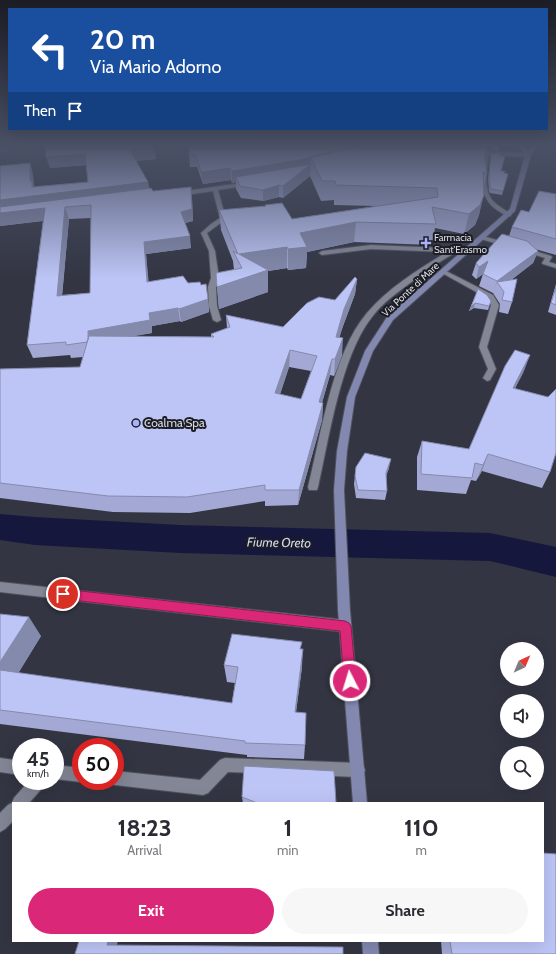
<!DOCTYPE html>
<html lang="en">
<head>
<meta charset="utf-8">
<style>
  body { margin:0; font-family:Cabin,sans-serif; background:#f7f7f7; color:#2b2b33; height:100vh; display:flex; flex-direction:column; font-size:15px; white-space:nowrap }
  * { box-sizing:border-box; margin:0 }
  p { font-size:13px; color:#7c7c81 }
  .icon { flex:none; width:22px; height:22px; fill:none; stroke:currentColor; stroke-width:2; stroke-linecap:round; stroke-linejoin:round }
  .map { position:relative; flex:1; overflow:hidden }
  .panel { position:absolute; left:12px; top:802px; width:532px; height:140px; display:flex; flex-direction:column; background:#fff; border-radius:0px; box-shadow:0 4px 16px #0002 }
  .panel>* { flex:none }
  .banner { position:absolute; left:8px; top:8px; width:540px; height:122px; border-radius:0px; box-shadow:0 4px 16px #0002; background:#1a4fa0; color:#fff; overflow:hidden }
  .needle { width:26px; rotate:44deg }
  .tools { position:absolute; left:500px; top:642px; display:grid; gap:8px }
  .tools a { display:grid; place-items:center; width:44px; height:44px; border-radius:50%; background:#fff; box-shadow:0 4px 16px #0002; font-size:20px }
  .speed { position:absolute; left:12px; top:738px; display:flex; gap:8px; font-size:20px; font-weight:700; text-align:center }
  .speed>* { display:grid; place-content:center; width:52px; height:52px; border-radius:50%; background:#fff; box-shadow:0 4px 16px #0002; line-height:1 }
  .speed small { font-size:10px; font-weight:400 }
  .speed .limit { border:6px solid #d22; background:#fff; color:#111 }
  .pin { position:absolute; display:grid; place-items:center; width:34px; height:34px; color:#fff; margin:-17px; border:2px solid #fff; border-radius:50%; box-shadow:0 1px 4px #0007 }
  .me { position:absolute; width:44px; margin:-22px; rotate:355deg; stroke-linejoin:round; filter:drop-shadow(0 0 3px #0008) }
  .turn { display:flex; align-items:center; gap:14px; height:84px; padding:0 16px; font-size:18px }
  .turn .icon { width:52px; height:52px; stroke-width:2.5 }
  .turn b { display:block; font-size:28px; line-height:34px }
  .then { display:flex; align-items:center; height:38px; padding:0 16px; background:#0003; gap:8px; font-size:15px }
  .eta { display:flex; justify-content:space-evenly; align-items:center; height:68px; text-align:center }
  .eta b { font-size:24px; font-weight:700; line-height:28px }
  .action { display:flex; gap:8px; margin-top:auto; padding:8px 16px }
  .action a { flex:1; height:46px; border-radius:24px; background:#db2777; color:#fff; font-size:16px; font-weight:700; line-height:46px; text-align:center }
  .action a+a { background:#f7f7f7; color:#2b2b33 }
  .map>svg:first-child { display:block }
  .green { fill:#51567b }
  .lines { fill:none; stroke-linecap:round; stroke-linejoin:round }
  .river { fill:#16173c; fill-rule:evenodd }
  .street-casing { stroke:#50525d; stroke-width:2 }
  .secondary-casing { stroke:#50525d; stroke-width:2 }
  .street { fill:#838695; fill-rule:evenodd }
  .secondary { fill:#8388b1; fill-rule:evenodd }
  .wall { fill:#a3a9d4; fill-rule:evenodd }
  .shaded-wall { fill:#848aac }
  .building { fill:#bdc5f6; stroke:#848aac; fill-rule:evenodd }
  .route { fill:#db2777; stroke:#8e194d }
  .poi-dot { fill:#a7b1fc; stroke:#1c1d24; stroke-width:1.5 }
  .labels { text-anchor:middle; stroke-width:4; stroke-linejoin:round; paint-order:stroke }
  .far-poi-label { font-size:10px; fill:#dadce4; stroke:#1c1d24; text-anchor:start }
  .far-street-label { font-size:10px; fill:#dadce4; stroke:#1c1d24 }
  .poi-label { font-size:12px; fill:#dadce4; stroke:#1c1d24; text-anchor:start }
  .water-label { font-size:13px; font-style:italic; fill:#d1d6f2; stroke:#1c1d24 }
</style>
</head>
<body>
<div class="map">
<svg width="556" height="954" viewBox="0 0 556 954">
  <rect width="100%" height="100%" fill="#333543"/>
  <!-- green -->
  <path class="green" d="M0,144H44L0,153Z"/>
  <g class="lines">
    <!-- river -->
    <path class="river" d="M0,514L35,517L180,525L490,533L556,547V577L490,561L180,553L35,545L0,540Z"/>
    <!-- street casing -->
    <g class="street-casing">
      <path id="street" d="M484,144H490L489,152L528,153L531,155L528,157L489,155C487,168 483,190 493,201C498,206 505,210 511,214V216C506,217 502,213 497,210C478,197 481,176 483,155L471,156L468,154L471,152H484Z
        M248,182L250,183V185L218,190L226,219L207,233L215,251L219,278L216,287L217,306L221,320L217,322L213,320L209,306L208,287L211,278L209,251L201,233L211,224L220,218L213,191L179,196L176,194L179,192Z
        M483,236L510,244L511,245L508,247L481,239L480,238Z
        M371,245L467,249L470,251C465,255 459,251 453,254C438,262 424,273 410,283C397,293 382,303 372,317C341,356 329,438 318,487L317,490H309L308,487C321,435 332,354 367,313C388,288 419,269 447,252L371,249L322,255L319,253L322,251Z
        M525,248L551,256L552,257L549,262L556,264V268L543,264L542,263L545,258L523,251L522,250Z
        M444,270L493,295L499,305L487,347L496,369L490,380L487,381L483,378L488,369L479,347L491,305L487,298L442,273V271Z
        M0,582L345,620L349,622L351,626L349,630L345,632L0,592Z
        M0,758L21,761V775L0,772Z
        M225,758L358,763L363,765L365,770L363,775L358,777L228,772L208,793L203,795L115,785L110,783L109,781H115V771L200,780L220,760Z
        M55,765L81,768V781H84L81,782L55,779Z
        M29,781H46L44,786L29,803H13V821L5,829L0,832V813L8,805L12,803L14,798Z"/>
    </g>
    <!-- secondary casing -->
    <g class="secondary-casing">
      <path id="secondary" d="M517,144H523L528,151L533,144H539L531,155L515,211L393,320L373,351L355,397L347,451L344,490L350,610L367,803H353L338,610L334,490L337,451L347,397L365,351L387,317L510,209L525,155Z
        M362,941H378L379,954H363Z"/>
    </g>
    <!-- street -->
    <use href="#street" class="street"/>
    <!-- secondary -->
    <use href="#secondary" class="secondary"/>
  </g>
  <!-- wall -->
  <path class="wall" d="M491,144H500L499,151H491Z
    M154,148L156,159L136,161L148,182L149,189L153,191L192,199L193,221L185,223L191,248L146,254L148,282L188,283L201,285L208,299L209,312L181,322L180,321L152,326V333L132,336L211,337V334L227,328L226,315L283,327L335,300L357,279L355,294L343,326L339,337L342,355L334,376L330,375L322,403H323L322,420L298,505L265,506V501L190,513L113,512L0,498V369L80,367L83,357L71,358L70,355L33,358L27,345L43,221L0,226V166L30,163L33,175L34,187L88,182L86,165L50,168ZM91,218L90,293L62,295L69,219ZM289,367L311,371L301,399L280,394Z
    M491,153L501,171L504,173L508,174L502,195L490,193L489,191L488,179Z
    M189,155L485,159L487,173L484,186L479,215L475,225L464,234L435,228L432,245L354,242L307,252L306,268L288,270L287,268L268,271V292L219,309L216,273L234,270L233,261L221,230L219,210L292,219L377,206L334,205V200L321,201L310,176L311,169L310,176L283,198L279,197L263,201L241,198L236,189V182L232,183L231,180L203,184L197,167H190Z
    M556,194V255L535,249L538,251L533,263L511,280L512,302L508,314L499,312L500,304L493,293L479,286L483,274L476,279L472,275L476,263L509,236L512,227L529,212Z
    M556,284V315L548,312Z
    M478,289L491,301L488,310L474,308L469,311Z
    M524,371L515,388L550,472L542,488L482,471L476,481L471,480L466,494L417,490V457L422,441L469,449Z
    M356,467L389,468L386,476L387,491L385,500L356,498L354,484Z
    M0,614L41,636L18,673L232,703L235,683L227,682L224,665L301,649L302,667L296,712L305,745L304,759L247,757V755L0,724Z
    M242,797L336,803H243Z
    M441,941H543L556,954H442Z"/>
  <!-- shaded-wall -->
  <path class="shaded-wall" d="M154,148L156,159L132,161L130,150Z
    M85,154L87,165L50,168L46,157Z
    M311,157L310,176L283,198V186L236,177V182L232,183V171Z
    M30,163L33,175V186L36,192L148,182L150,194L0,213V200L30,181Z
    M230,168L231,180L203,184L201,172Z
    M279,185V197L263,201V190Z
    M191,187L193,221L182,224L181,212Z
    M484,195L479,215L475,225L464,234L469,214Z
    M65,207L69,219L61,309L57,296Z
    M45,208L49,220L0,226V213Z
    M356,222L354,242L307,252L306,268L288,270V249L300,233Z
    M190,236L191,248L146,254L150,295L147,282L144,242Z
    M287,247V268L268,271V292L219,309L217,287L242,268L239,254Z
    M538,251L533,263L501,288L497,282L493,293L497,281Z
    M488,261L485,273L476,279L479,267Z
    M357,279L355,294L343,326L335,353L336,337L344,309Z
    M208,299L209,312L181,322L179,309Z
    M475,303L474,308L469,311L471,307Z
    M178,308L180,321L152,326V333L91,344L89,342L88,331L149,313Z
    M343,338L342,355L334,376L335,359Z
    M290,350L289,367L275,410V393Z
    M530,355L524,371L507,404L513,388Z
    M332,359L330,375L317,419L319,402Z
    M323,403L322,420L298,505L299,490Z
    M488,454L482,471L476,481L483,465Z
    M391,459L389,468L384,482L386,473Z
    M29,617L41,636L10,687L0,675V662Z
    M303,649L302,667L294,727L295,712Z
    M108,941H118L116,948L107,945Z"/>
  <!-- building -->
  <path class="building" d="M52,144H152L154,148L130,150L148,182L0,200V166L30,163V181H32V187L88,182L85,154L46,157L45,145Z
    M189,144H369L294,161L232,171L230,168L201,172L196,155H189Z
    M369,144H486L485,159L487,173L483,172L484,195L480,205L469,214L432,207L436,224L356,222L300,233L307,247L288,249L287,247L239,254L268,270L217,287L216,273L242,268L233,251L238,254L219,210L266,206L265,205L282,203L292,219L438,197L437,188L336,185L335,181H322L311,157Z
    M491,153H500V156H505L501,171H505L504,173L508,174L503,191L491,189L490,187L489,175Z
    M311,164L283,186L279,185L263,190L240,186L236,177Z
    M191,187L192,209L181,212L190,236L144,242L147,282L183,276L188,283L200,282L201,285L206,284L208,299L179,309L178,308L149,313L150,320L88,331V339L87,342L66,345V342L27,345L45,208L0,213V207L151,188L153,191ZM91,205L90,293L57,296L65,207Z
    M539,191L556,194V239L516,228L518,229L512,227L521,210L529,212Z
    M502,234L527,241L538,251L497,281L483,274L488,261L479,267L476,263Z
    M355,277L357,279L344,309L336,337L343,338L335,359H332L319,402L323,403L299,490H265V485L187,497L108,496L0,483V369L80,367L89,336L214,337L211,334L230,327L226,315L283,327L307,303L319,297L335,300ZM290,350L317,356L301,399L275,393Z
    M517,279L512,302L502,300L504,292L497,282Z
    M556,287V305L551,303Z
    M478,289L487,295L491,301L489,306L475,303L471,307Z
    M515,350L530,355L513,388L548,397L556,389V453L550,472L488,454L483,465L475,463L472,478L421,474L422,441L469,449L505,366Z
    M365,453L391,459L386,473L387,491L358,490L355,476L356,467Z
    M0,614L29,617L0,662Z
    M232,634L302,642L300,649H303L295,712L306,713L305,745L245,743V741L0,710V670L232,703L238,667L224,665Z
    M244,766L334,771L336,803H257L242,797Z
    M543,853L556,854V954H452L450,941H543Z
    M79,941H108L107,945L343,947V954H75Z"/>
  <!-- sky -->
  <linearGradient id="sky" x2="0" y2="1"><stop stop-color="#1c1d25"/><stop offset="0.52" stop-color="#4a5166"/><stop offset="1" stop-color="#4a5166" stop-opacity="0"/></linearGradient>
  <rect width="556" height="278" fill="url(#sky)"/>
  <!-- route -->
  <path class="route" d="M63,589L345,621L349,623L351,626L356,681L354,685L350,687L346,685L344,681L340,631L63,599L59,597L57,594L59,591Z"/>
  <!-- markers -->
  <g class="poi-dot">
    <path d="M424 237h4v4h4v4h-4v4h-4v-4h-4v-4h4z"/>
    <circle cx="136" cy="423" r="4"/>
  </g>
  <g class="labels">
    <!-- far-poi labels -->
    <g class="far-poi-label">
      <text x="434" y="241">Farmacia<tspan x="434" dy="12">Sant'Erasmo</tspan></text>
    </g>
    <!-- far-street labels -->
    <g class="far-street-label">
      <text transform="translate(410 289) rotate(-43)" y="4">Via Ponte di Mare</text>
    </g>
    <!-- poi labels -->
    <g class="poi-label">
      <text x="144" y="427">Coalma Spa</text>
    </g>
    <!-- water labels -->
    <g class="water-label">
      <text transform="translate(279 542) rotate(1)" y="5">Fiume Oreto</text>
    </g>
  </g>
</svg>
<div class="tools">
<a><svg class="needle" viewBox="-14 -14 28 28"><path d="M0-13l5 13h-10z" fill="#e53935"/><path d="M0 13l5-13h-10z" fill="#7c7c81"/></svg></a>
<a><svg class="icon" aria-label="sound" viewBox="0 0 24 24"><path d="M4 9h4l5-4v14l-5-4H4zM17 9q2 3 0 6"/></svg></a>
<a><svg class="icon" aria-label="search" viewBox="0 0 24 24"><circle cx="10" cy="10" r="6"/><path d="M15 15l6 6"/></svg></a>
</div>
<div class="speed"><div>45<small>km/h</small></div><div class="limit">50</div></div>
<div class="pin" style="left:63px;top:594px;background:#d93025"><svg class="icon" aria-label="arrive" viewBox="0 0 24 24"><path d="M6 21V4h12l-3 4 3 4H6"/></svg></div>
<svg class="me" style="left:350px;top:681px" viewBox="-20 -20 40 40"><circle r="17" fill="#db2777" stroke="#fff" stroke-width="3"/><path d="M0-11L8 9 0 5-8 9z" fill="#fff"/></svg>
<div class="banner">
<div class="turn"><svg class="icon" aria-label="left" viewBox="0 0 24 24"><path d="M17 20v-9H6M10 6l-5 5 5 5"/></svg><div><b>20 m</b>Via Mario Adorno</div></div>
<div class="then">Then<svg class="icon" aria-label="arrive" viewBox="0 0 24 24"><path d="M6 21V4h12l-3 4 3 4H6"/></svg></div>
</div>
<section class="panel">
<div class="eta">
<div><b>18:23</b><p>Arrival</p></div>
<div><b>1</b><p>min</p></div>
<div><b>110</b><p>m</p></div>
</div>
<div class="action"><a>Exit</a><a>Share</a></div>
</section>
</div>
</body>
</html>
